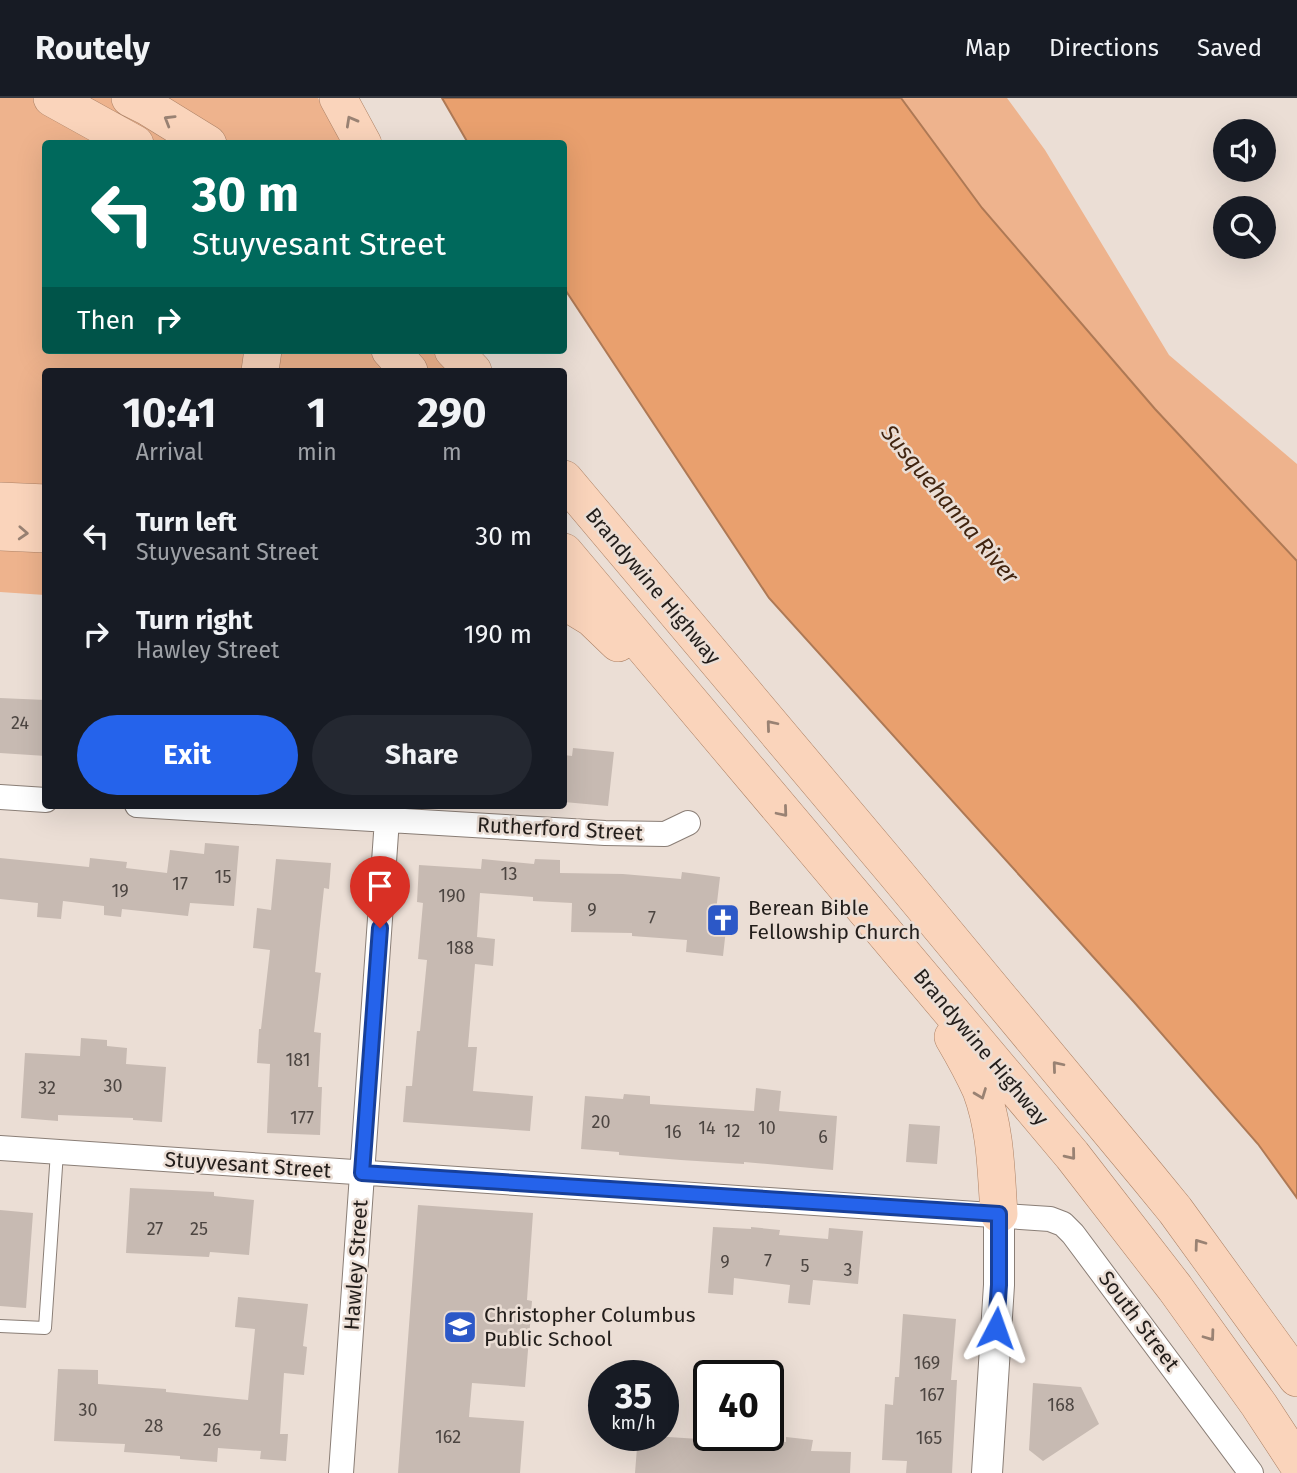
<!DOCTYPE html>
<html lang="en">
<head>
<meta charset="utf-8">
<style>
  body { margin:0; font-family:"Fira Sans",sans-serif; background:#242831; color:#f1f3f6; height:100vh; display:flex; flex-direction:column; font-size:26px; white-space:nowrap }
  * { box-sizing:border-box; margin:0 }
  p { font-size:23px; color:#9ea1a6 }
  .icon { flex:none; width:38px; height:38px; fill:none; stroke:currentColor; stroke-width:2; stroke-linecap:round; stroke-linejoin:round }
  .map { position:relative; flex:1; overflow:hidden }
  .side { position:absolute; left:42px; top:270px; width:525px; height:441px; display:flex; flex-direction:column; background:#171b24; border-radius:7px; box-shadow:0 7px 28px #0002 }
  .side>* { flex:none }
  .top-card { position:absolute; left:42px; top:42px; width:525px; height:214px; border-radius:7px; box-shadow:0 7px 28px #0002; background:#00695c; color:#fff; overflow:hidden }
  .fabs { position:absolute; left:1213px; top:21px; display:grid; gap:14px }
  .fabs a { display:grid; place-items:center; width:63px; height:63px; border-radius:50%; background:#171b24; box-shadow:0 7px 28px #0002; font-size:35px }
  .speed { position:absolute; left:588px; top:1262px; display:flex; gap:14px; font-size:35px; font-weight:700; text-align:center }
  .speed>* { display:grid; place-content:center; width:91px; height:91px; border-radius:50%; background:#171b24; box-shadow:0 7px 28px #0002; line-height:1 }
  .speed small { font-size:18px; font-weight:400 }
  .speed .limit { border:4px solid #111; border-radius:10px; background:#fff; color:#111 }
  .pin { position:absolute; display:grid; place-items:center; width:60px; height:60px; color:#fff; margin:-72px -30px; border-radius:50% 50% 50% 0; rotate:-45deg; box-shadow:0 0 7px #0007 }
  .pin .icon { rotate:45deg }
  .me { position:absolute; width:77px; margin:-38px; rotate:4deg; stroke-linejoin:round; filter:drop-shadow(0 0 5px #0008) }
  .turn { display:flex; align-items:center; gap:24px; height:147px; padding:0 35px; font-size:32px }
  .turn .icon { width:91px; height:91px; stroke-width:2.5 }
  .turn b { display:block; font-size:49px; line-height:60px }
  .then { display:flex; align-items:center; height:66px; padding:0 35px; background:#0003; gap:14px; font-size:26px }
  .eta { display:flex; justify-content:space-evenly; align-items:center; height:119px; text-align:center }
  .eta b { font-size:42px; font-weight:700; line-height:49px }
  .cta { display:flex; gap:14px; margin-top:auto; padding:14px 35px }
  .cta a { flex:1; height:80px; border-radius:42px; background:#2563eb; color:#fff; font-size:28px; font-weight:700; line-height:80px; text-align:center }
  .cta a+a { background:#242831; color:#f1f3f6 }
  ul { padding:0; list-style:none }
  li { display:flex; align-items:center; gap:21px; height:98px; padding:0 35px }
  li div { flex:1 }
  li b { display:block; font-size:26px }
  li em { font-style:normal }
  header { display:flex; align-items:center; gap:42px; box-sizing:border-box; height:98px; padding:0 35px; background:#171b24; border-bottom:2px solid #363941 }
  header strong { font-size:33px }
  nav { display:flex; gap:38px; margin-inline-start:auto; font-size:24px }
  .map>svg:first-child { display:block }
  .green { fill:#eeb38d }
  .water { fill:#e9a06e; stroke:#ae7955; stroke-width:2 }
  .building { fill:#c7bab2 }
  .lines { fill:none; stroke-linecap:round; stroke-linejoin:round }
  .service-casing { stroke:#8a7e76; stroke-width:14 }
  .minor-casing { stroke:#8a7e76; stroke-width:26 }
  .tertiary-casing { stroke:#8a7e76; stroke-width:32 }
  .primary-casing { stroke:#ad8266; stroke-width:38 }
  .service { stroke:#fff; stroke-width:12 }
  .minor { stroke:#fff; stroke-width:24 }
  .tertiary { stroke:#fff; stroke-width:30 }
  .primary { stroke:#fad4bb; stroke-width:37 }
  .oneway { stroke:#998273 }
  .route-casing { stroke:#184099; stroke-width:18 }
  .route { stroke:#2563eb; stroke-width:12 }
  .labels { text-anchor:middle; stroke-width:5; stroke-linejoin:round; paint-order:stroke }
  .number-label { font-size:18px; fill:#4c4541 }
  .street-label { font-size:21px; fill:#231e1b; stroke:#ebded5 }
  .poi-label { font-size:21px; fill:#231e1b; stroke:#ebded5; text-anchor:start }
  .water-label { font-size:23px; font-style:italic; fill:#422510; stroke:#ebded5 }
</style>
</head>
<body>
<header>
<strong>Routely</strong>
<nav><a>Map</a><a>Directions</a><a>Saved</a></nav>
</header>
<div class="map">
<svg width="1297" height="1375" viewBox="0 0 1297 1375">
  <rect width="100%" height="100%" fill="#ebded5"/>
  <!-- green -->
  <path class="green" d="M0,0H318L343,45L46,46V252H460L472,273H46L45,497L0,494Z
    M901,0H1007L1045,52L1169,257L1297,366V463L1155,311L982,110Z"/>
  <!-- water -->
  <path class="water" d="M442,0H901L982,110L1155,311L1297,463V1100L1258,1046L1134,904L769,500L564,190V46L468,45Z"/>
  <!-- building -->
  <path class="building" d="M0,600L46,602V658L0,655Z
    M573,650L614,654L608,708L564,704V657L572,658Z
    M205,745L239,748L234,808L190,805L188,818L122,811L121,819L104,817V808L63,803L61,821L37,819L38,805L0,801V760L89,769L90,760L127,764L126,770L167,775L170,752L204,756Z
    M276,761L331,765L329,791L324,790L315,874L321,875L314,934L321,935L318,989H322L320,1037L267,1035L270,966L257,965L259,931H261L270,852L253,850L257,810L271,812Z
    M482,761L534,766L535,761L560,762V775L623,776L681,781L682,774L720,779L714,830L726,831L723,858L686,854L687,842L632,838V835L571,834L572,805L533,803V799L480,795L477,839L495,841L493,868L475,866L468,949H477L473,993L533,998L530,1033L403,1024L406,988H412L417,933H420L427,862L418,861L423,805L417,804L419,767L481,771Z
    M81,940L107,942V948L127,950L126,966L166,969L162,1024L133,1022V1020L58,1017V1023L21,1020L25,955L80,958Z
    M756,990L781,993L779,1013L837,1018L833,1072L744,1064V1066L681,1062L619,1057V1054L581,1051L585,998L623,1001L624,996L650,998V1006L754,1013Z
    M909,1026L940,1028L937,1066L906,1064Z
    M130,1090L214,1094V1098L254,1102L249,1157L210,1154L209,1159L126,1155Z
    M418,1107L533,1115L527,1202L532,1203L525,1289L472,1285L469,1319L524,1323L520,1375H398Z
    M0,1112L33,1115L26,1210L0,1208Z
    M713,1129L751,1131V1129L780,1132L779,1137L828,1141L829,1130L863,1133L858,1186L813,1182L810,1207L788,1205L790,1187L734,1180L733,1197L708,1195Z
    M238,1199L308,1206L303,1248L307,1249L304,1277L284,1275L280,1336H288L286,1363L260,1361L261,1353L218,1350L217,1364L180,1361V1358L124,1354L125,1346L54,1343L58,1271L98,1272V1286L166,1291V1294L248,1302L255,1231L235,1229Z
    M903,1216L956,1221L951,1282H957L952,1375H906L907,1363L882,1362L885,1306L893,1307L895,1279H899Z
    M1033,1285L1081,1289L1099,1326L1043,1363L1029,1352Z
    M638,1337L699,1341V1337H744V1340L786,1344V1339L813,1342L811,1353L851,1354L850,1375H635Z"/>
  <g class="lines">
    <!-- service casing -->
    <g class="service-casing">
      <path id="service" d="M0,1228L45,1230L57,1054"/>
    </g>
    <!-- minor casing -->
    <g class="minor-casing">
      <path id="minor" d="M0,699L46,702
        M137,707L605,735L665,736L688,725
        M0,1050L1050,1121L1063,1126L1073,1136L1251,1375
        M341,1375L388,707"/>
    </g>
    <!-- tertiary casing -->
    <g class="tertiary-casing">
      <path id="tertiary" d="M987,1375L999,1187V1116"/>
    </g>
    <!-- primary casing -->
    <g class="primary-casing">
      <path id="primary" d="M52,0L135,46
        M130,0L148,9L208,46
        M338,0L363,46
        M390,252L409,273
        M453,252L473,273
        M260,273L263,252
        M564,381L894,773L1148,1079L1175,1112L1297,1280
        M0,403L46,405
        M0,434L46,436
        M564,454L1072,1057L1175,1190L1259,1307L1297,1365
        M564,503L592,520L618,545
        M953,939C963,956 973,974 981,992C996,1032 996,1074 999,1116"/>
    </g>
    <!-- service -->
    <use href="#service" class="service"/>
    <!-- minor -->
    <use href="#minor" class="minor"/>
    <!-- tertiary -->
    <use href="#tertiary" class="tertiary"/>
    <!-- primary -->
    <use href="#primary" class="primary"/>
  </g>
  <!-- one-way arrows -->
  <defs><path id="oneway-chevron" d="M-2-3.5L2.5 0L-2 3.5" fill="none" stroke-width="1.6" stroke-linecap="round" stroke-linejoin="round" transform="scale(1.75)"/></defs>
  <g class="oneway">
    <use href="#oneway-chevron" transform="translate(169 22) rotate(-149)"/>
    <use href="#oneway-chevron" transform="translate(351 23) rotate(-119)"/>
    <use href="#oneway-chevron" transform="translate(23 435) rotate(3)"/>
    <use href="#oneway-chevron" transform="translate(771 627) rotate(-130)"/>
    <use href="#oneway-chevron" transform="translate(783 714) rotate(50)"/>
    <use href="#oneway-chevron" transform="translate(1057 968) rotate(-130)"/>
    <use href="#oneway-chevron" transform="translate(981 996) rotate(69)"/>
    <use href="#oneway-chevron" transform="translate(1071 1057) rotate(51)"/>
    <use href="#oneway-chevron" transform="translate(1199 1146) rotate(-126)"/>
    <use href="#oneway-chevron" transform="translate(1210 1238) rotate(54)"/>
  </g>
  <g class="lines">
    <!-- route casing -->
    <g class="route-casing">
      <path id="route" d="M380,830L362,1075L999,1116V1187L996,1230"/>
    </g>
    <!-- route -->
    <use href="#route" class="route"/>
  </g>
  <!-- icons -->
  <defs>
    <g id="church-square" transform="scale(1.75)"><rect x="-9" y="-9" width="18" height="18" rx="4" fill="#2c58c7" stroke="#ebded5"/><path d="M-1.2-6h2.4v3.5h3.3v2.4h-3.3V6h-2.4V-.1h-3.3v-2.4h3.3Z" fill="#fff"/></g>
    <g id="school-square" transform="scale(1.75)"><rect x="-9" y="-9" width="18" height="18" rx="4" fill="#2c58c7" stroke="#ebded5"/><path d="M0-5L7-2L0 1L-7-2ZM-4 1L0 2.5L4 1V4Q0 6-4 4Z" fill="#fff"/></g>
  </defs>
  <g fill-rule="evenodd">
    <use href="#church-square" x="723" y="822"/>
    <use href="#school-square" x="460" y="1229"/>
  </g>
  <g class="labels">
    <!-- number labels -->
    <g class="number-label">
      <text x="20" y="631">24</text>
      <text x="509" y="782">13</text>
      <text x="223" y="785">15</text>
      <text x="180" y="792">17</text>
      <text x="120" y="799">19</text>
      <text x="452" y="804">190</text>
      <text x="592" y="818">9</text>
      <text x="652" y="826">7</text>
      <text x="460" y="856">188</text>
      <text x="298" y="968">181</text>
      <text x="113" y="994">30</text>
      <text x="47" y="996">32</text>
      <text x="302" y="1026">177</text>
      <text x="601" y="1030">20</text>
      <text x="707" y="1036">14</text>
      <text x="767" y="1036">10</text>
      <text x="732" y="1039">12</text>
      <text x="673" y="1040">16</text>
      <text x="823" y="1045">6</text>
      <text x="155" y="1137">27</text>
      <text x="199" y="1137">25</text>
      <text x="768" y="1169">7</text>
      <text x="725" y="1170">9</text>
      <text x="805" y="1174">5</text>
      <text x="848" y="1178">3</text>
      <text x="927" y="1271">169</text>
      <text x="932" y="1303">167</text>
      <text x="1061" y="1313">168</text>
      <text x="88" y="1318">30</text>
      <text x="154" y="1334">28</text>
      <text x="212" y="1338">26</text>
      <text x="448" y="1345">162</text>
      <text x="929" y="1346">165</text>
    </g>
    <!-- street labels -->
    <g class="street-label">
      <text transform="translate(653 488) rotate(50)" y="7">Brandywine Highway</text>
      <text transform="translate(560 731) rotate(3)" y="7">Rutherford Street</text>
      <text transform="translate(981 949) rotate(50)" y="7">Brandywine Highway</text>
      <text transform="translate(248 1067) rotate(4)" y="7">Stuyvesant Street</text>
      <text transform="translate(356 1167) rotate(-86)" y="7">Hawley Street</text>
      <text transform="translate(1139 1223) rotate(53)" y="7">South Street</text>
    </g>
    <!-- poi labels -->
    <g class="poi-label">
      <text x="748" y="817">Berean Bible<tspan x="748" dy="24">Fellowship Church</tspan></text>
      <text x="484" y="1224">Christopher Columbus<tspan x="484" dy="24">Public School</tspan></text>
    </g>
    <!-- water labels -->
    <g class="water-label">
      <text transform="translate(950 406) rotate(50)" y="8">Susquehanna River</text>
    </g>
  </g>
</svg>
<div class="fabs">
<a><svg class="icon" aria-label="sound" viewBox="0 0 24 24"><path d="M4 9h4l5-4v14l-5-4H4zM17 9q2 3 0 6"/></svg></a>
<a><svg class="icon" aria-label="search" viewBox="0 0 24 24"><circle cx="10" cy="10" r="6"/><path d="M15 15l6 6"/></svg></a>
</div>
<div class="speed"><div>35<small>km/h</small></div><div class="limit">40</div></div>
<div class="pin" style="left:380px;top:830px;background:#d93025"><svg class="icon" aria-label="arrive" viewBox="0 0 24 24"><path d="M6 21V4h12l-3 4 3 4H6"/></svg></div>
<svg class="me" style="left:996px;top:1230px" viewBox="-20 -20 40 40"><path d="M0-17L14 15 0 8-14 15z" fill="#2563eb" stroke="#fff" stroke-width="4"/></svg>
<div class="top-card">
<div class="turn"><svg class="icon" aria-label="left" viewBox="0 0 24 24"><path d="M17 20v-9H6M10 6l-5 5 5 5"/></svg><div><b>30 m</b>Stuyvesant Street</div></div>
<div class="then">Then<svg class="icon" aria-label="right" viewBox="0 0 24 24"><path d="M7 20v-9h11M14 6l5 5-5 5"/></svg></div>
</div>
<section class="side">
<div class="eta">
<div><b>10:41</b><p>Arrival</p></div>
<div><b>1</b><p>min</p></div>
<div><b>290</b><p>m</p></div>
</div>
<ul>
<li><svg class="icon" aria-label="left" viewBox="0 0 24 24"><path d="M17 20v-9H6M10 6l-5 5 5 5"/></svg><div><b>Turn left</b><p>Stuyvesant Street</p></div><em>30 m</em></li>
<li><svg class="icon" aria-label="right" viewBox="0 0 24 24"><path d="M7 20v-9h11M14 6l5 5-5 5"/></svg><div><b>Turn right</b><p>Hawley Street</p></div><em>190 m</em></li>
</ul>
<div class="cta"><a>Exit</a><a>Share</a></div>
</section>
</div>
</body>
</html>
